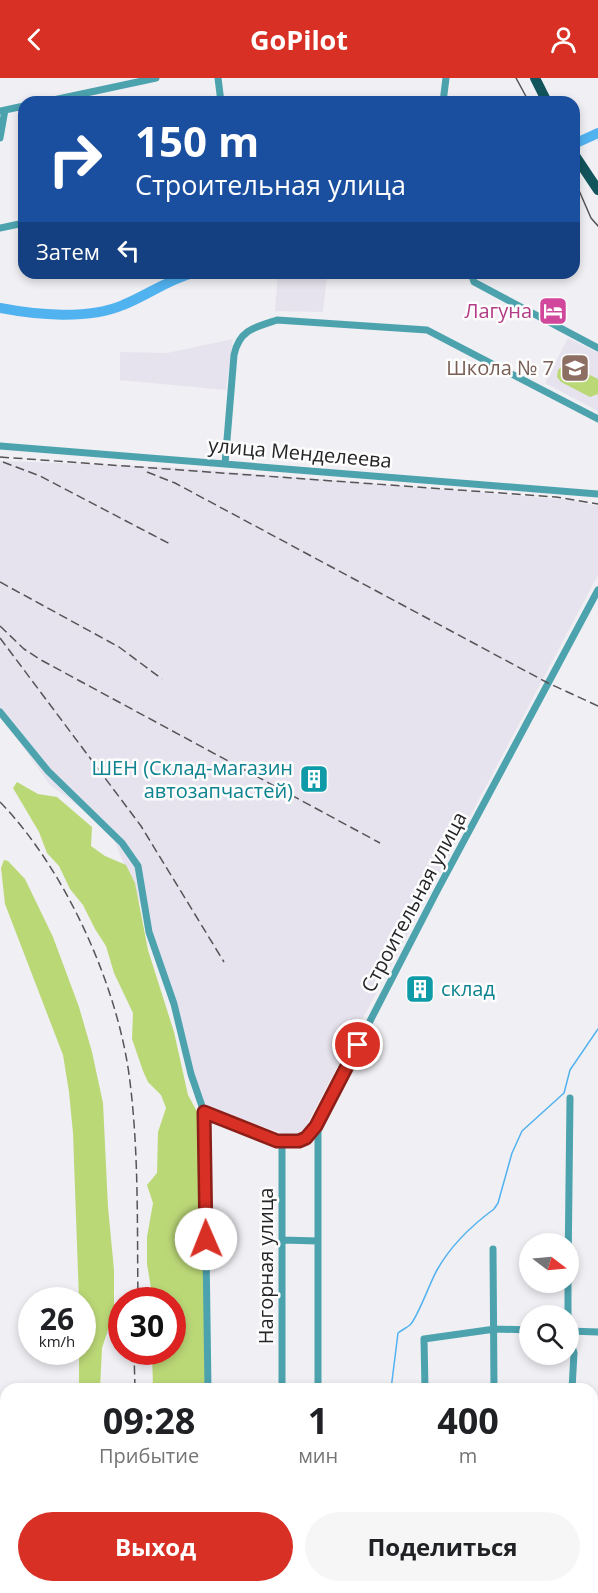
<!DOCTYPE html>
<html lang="ru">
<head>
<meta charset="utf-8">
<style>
  body { margin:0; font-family:"Open Sans",sans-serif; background:#f6f6f6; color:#202124; height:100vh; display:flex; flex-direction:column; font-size:22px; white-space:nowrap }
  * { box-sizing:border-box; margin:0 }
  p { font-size:20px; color:#757577 }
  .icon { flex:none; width:33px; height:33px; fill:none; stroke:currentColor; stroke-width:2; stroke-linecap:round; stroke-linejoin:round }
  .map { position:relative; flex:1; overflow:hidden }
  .sheet { position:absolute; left:0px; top:1305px; width:598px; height:210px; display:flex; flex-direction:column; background:#fff; border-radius:18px 18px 0 0; box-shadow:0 3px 9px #0003 }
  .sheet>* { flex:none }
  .guide { position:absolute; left:18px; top:18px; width:562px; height:183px; border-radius:18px; box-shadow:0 3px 9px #0003; background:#1a4fa0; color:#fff; overflow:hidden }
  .needle { width:39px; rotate:106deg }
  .buttons { position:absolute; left:519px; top:1155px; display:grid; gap:12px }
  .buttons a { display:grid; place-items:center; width:60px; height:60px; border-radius:50%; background:#fff; box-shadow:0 3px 9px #0003; font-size:30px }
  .speed { position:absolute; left:18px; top:1209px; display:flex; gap:12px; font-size:30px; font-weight:700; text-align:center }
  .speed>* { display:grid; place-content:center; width:78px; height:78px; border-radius:50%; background:#fff; box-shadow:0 3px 9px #0003; line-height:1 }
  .speed small { font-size:15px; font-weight:400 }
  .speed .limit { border:9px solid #d22; background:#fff; color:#111 }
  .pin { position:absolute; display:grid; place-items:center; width:51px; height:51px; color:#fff; margin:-26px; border:3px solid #fff; border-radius:50%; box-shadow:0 2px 6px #0007 }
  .me { position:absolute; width:66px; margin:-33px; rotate:359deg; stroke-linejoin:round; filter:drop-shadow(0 0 4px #0008) }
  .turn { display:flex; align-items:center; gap:21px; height:126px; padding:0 18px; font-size:27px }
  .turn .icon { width:78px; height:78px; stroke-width:2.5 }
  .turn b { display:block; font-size:42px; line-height:51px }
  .then { display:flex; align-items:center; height:57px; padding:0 18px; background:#0003; gap:12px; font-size:22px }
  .eta { display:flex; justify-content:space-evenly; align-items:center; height:102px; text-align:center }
  .eta b { font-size:36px; font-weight:700; line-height:42px }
  .action { display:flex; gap:12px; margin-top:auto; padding:12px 18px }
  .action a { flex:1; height:69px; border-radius:36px; background:#d93025; color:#fff; font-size:24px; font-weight:700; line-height:69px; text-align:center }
  .action a+a { background:#f6f6f6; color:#202124 }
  header { display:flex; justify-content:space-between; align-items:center; height:78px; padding:0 18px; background:#d93025; color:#fff; font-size:27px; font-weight:700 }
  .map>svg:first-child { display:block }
  .built { fill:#e6e3ee }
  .green { fill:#bbd877 }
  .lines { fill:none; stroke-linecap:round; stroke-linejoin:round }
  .stream { stroke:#51b2f0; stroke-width:1.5 }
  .river { stroke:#51b2f0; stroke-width:10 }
  .street { stroke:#4ca3ae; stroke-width:7 }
  .primary { stroke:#11545c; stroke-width:10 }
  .tram { stroke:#555456; stroke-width:1.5 }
  .rail { stroke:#555456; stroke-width:1.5; stroke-dasharray:9 4.5; stroke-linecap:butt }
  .route-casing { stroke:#8d1f18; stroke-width:15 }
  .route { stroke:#d93025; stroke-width:10 }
  .labels { text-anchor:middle; stroke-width:5; stroke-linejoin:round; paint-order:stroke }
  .hotel-label { font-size:20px; fill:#b23c85; stroke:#fdfdfe; text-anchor:end }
  .education-label { font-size:20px; fill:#785e54; stroke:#fdfdfe; text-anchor:end }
  .street-label { font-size:20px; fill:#252426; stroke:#fdfdfe }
  .culture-label { font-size:20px; fill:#0d838f; stroke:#fdfdfe; text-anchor:end }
</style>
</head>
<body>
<header><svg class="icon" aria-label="back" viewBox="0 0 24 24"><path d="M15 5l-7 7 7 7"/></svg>GoPilot<svg class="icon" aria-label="person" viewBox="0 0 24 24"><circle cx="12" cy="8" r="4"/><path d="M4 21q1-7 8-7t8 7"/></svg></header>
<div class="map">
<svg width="598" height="1515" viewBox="0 0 598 1515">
  <rect width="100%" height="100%" fill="#f0eff3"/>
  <!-- built -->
  <path class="built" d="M278,195H325L327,198L323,234L275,233Z
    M568,260L598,275V333L545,305Z
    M233,261L226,312L120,302V274L167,275Z
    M0,383L171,389L571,422L598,428V497L299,1061L201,1027L156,864L110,752L49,706L0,636Z"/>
  <!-- green -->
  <path class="green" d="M563,287H570L598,301V316L590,319L561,304L557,299L558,292Z
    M17,704L38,716L57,719L92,749L91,768L105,778L126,787L135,805L148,872L174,954L188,1017L200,1039L207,1311H153L152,1274H172V1222H153L147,1186V1159L153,1125L147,1107L157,1095L158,1054L166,1030L161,1017L148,1004L143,993L132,961L133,935L114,895L106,868L95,851L83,827L70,811L59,788L47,775L39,754L13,710Z
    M4,782L8,783L25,801L53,859L79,929L92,974L103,1025L108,1129L114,1192V1234L102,1270L100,1311H79V1274H82V1222H79L73,1055L69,1014L63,977L5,826L1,790Z"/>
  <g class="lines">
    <!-- stream -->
    <path class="stream" d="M391,1311L398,1255C402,1252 406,1250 410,1247C418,1239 430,1204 437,1192C451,1167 471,1148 494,1131L498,1125L512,1075L522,1053L564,1015L570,992L598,951
      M337,1509L338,1515"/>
    <!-- river -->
    <path class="river" d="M574,66L598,55
      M0,230C36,237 88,242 123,227C148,217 167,202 193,195"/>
    <!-- street -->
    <path class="street" d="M218,0L221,24
      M44,24L156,0
      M443,24L446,0
      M0,33L24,28
      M0,60L5,32
      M0,150L24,145
      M471,195L474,204L598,270
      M0,368L598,416
      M225,386L234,277C239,252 255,249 277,242L427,252L598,341
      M0,634L48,693L122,765L138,788L149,854L174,926L191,996L204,1034C225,1043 279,1068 298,1063C307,1061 311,1055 316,1048L437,813L598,512
      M204,1034L208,1311
      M318,1047V1311
      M282,1064V1311
      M282,1162L318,1163
      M493,1171L494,1311
      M568,1195L570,1020
      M568,1238V1204
      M568,1253L598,1254
      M568,1255L574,1275L572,1311
      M425,1311L424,1261L495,1251L530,1252
      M282,1509V1515
      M427,1509V1515
      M207,1515V1509
      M492,1515V1509
      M563,1515V1509"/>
    <!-- primary -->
    <path class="primary" d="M535,0L547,24
      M574,76L598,112"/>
    <!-- tram -->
    <path class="tram" d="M516,0L529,24
      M574,101L591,140L598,148"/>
    <!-- rail -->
    <path class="rail" d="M0,379L556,419L598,426
      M3,384L40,398L172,467
      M147,394L175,405L548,605L598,628
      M0,504L119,569L162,601
      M0,548L24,571L41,582L380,765
      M0,560L141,748L224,884
      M0,724C66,792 119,910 130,1004C139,1077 137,1150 138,1222
      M134,1274L135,1311
      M142,1509V1515"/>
  </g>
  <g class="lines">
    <!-- route casing -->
    <g class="route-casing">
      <path id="route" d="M206,1161L204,1034L277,1063H299L306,1060L316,1048L358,967"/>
    </g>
    <!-- route -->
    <use href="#route" class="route"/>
  </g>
  <!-- icons -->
  <defs>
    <g id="hotel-square" transform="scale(1.5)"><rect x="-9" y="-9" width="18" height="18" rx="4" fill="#d1479c" stroke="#fdfdfe"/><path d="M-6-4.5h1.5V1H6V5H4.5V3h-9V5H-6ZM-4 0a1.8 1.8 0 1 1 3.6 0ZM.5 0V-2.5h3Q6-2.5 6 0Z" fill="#fff"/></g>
    <g id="school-square" transform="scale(1.5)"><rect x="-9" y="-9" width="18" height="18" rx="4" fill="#8d6e63" stroke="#fdfdfe"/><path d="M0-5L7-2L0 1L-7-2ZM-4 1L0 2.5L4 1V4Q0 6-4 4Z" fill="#fff"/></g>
    <g id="building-square" transform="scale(1.5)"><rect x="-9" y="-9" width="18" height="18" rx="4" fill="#0f9aa8" stroke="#fdfdfe"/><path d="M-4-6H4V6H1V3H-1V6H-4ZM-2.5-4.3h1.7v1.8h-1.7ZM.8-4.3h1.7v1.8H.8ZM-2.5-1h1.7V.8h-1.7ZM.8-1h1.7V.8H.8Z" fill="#fff"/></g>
  </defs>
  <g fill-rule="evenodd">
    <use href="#hotel-square" x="553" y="233"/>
    <use href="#school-square" x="575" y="290"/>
    <use href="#building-square" x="314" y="701"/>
    <use href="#building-square" x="420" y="911"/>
  </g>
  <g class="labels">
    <!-- hotel labels -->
    <g class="hotel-label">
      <text x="532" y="240">Лагуна</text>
    </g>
    <!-- education labels -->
    <g class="education-label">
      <text x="554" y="297">Школа № 7</text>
    </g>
    <!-- street labels -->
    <g class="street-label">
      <text transform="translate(300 375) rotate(5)" y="7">улица Менделеева</text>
      <text transform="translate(414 824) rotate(-62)" y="7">Строительная улица</text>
      <text transform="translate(266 1188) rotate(-90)" y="7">Нагорная улица</text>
    </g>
    <!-- culture labels -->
    <g class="culture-label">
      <text x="293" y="697">ШЕН (Склад-магазин<tspan x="293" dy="23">автозапчастей)</tspan></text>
      <text x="441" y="918" text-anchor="start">склад</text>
    </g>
  </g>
</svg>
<div class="buttons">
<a><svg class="needle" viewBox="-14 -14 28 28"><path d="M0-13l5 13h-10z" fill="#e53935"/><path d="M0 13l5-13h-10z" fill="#757577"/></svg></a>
<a><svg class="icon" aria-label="search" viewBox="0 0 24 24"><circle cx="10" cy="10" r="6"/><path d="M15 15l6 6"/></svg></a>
</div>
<div class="speed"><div>26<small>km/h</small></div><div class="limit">30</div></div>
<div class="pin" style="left:358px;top:967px;background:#d93025"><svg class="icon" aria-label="arrive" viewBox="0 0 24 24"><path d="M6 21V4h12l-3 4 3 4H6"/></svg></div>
<svg class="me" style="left:206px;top:1161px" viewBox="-20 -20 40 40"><circle r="19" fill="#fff"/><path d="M0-13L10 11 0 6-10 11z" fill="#d93025"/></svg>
<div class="guide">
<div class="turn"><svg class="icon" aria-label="right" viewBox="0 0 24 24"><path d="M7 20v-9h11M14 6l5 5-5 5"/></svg><div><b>150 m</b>Строительная улица</div></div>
<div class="then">Затем<svg class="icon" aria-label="left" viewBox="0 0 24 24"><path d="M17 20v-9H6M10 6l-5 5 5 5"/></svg></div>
</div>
<section class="sheet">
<div class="eta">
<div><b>09:28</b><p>Прибытие</p></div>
<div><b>1</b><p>мин</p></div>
<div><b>400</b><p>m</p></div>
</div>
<div class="action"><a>Выход</a><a>Поделиться</a></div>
</section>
</div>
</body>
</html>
